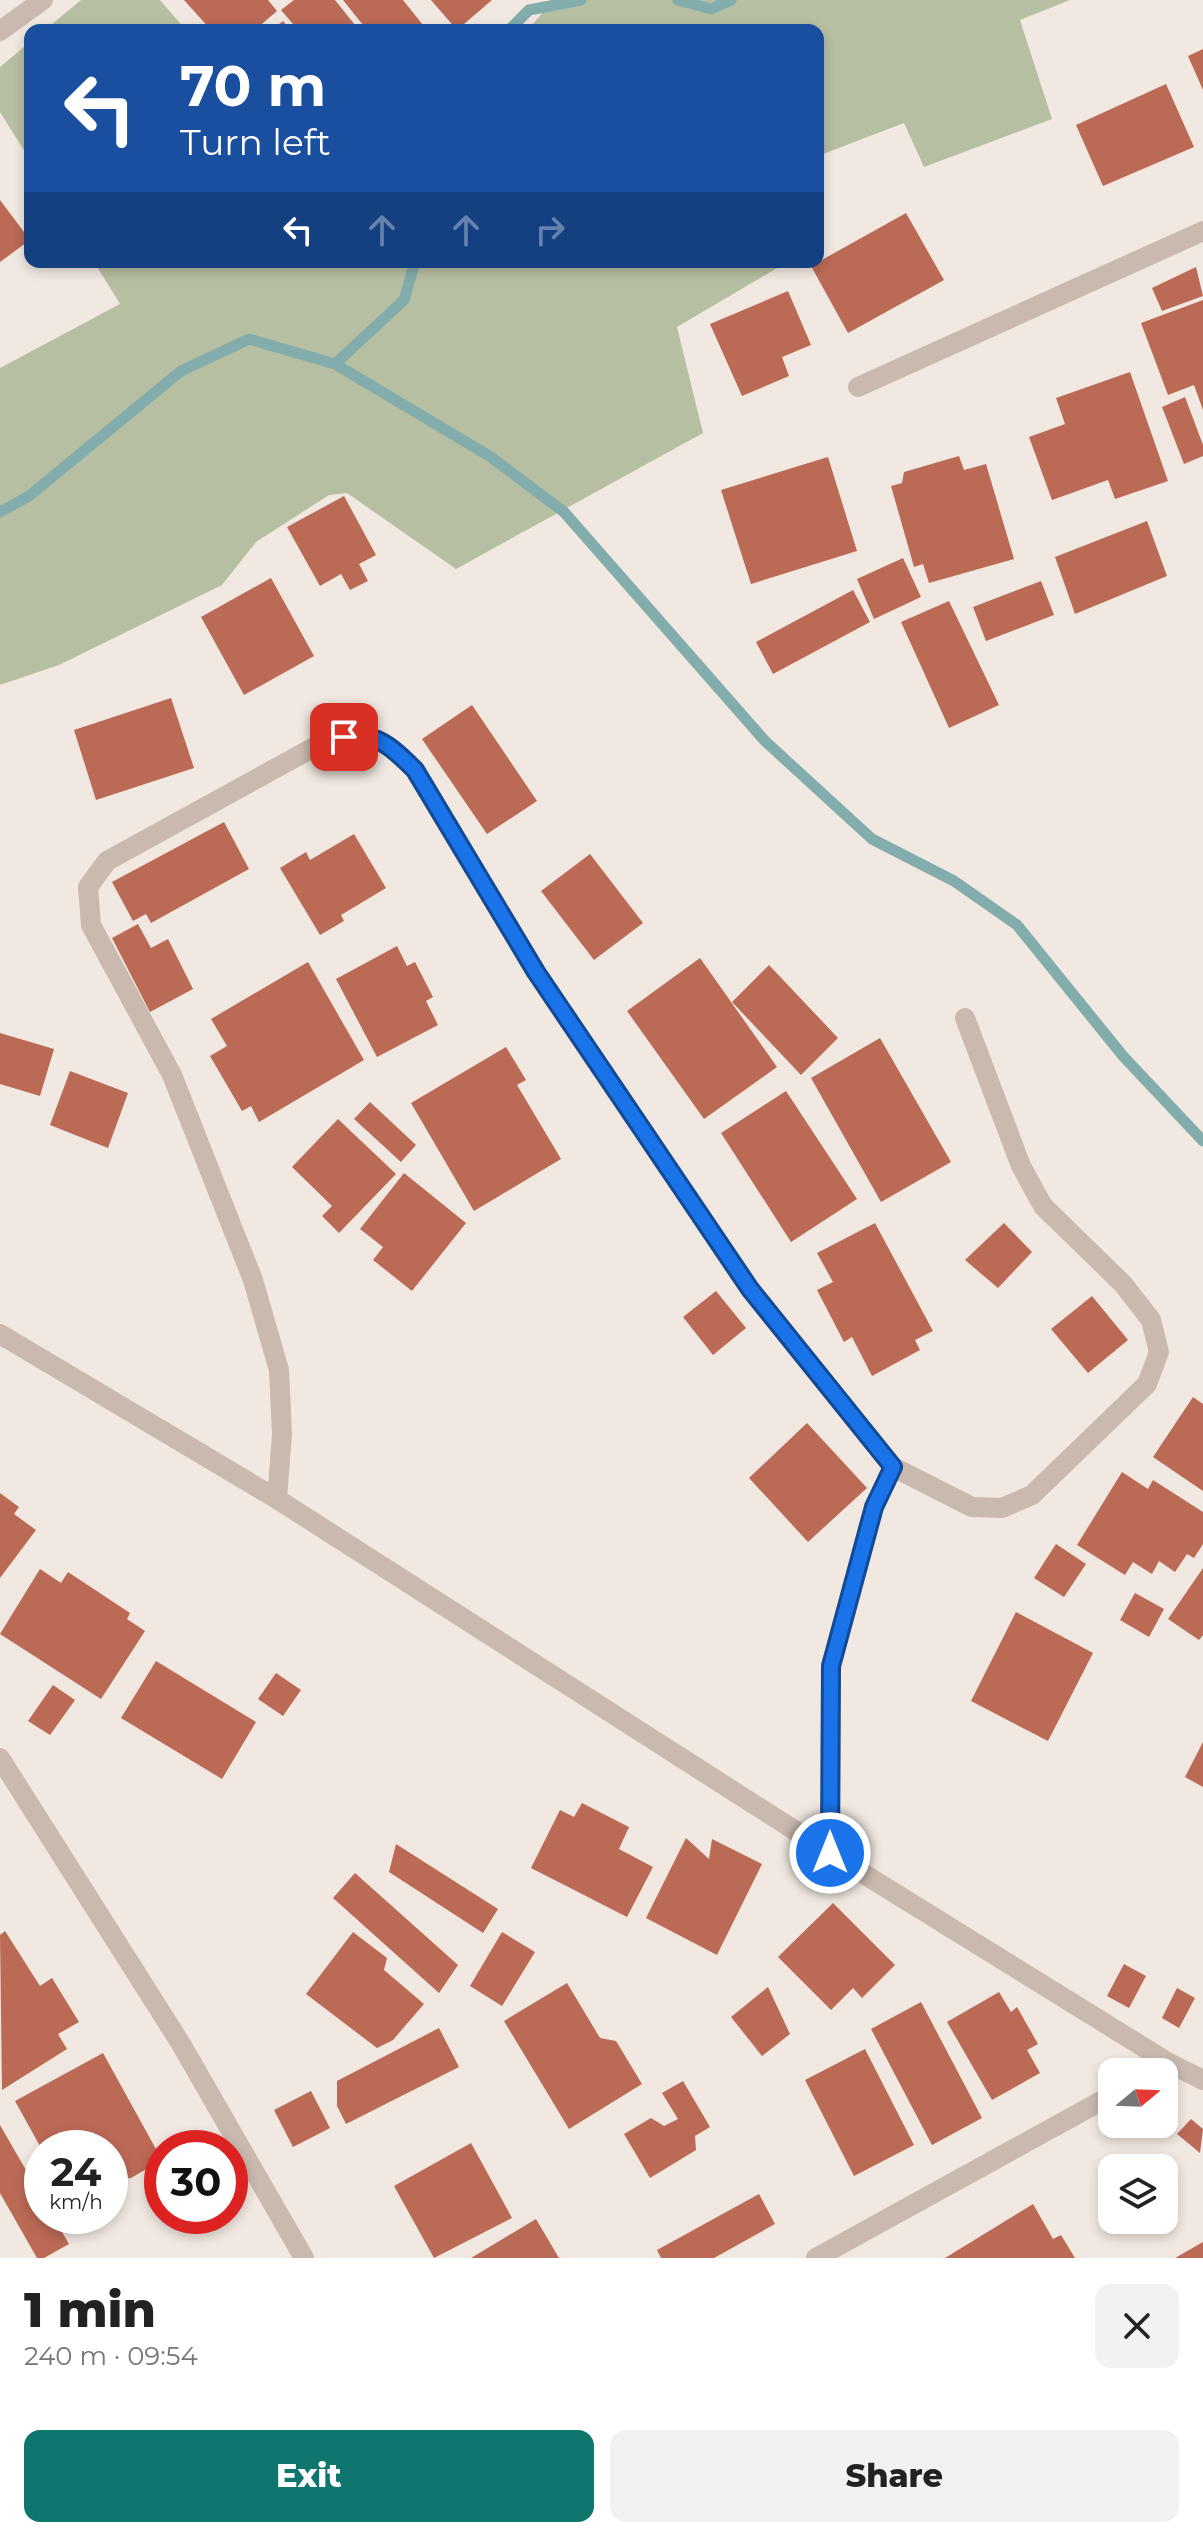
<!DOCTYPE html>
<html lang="en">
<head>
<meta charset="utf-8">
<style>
  body { margin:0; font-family:Montserrat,sans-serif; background:#f2f2f2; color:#222; height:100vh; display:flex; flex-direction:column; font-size:30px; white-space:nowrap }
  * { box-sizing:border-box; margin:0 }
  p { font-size:26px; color:#767676 }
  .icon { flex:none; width:44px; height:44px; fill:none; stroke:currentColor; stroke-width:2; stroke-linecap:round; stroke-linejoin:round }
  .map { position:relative; height:2258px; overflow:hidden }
  .sheet { display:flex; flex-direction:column; background:#fff; flex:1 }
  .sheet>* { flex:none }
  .top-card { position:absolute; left:24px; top:24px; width:800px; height:244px; border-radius:16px; box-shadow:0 4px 12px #0003; background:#1a4fa0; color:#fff; overflow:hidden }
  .needle { width:52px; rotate:71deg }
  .controls { position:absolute; left:1098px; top:2058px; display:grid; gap:16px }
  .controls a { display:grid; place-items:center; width:80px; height:80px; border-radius:16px; background:#fff; box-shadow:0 4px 12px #0003; font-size:40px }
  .speed { position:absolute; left:24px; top:2130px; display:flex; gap:16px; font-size:40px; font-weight:700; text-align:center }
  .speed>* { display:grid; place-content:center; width:104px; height:104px; border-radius:50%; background:#fff; box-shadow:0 4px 12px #0003; line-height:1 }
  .speed small { font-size:20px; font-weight:400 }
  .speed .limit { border:12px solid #d22; background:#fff; color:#111 }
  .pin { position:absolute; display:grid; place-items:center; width:68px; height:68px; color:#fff; margin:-34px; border-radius:16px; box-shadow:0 4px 12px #0006 }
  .me { position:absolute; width:88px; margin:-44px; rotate:0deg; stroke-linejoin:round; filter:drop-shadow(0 0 6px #0008) }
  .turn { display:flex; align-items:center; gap:28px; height:168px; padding:0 24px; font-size:36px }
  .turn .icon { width:104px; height:104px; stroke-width:2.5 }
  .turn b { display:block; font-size:56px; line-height:68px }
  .lanes { display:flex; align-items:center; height:76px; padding:0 24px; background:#0003; justify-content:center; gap:40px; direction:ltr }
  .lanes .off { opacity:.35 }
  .round { display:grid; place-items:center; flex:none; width:84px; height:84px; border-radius:16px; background:#f2f2f2 }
  .headline { display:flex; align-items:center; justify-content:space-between; height:136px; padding:0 24px }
  h1 { font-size:48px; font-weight:800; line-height:60px }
  .action { display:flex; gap:16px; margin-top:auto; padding:16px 24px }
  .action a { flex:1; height:92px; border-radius:16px; background:#0f766e; color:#fff; font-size:32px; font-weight:800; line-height:92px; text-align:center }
  .action a+a { background:#f2f2f2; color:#222 }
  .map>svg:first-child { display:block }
  .green { fill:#b7bfa2 }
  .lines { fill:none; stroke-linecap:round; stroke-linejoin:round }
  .stream { stroke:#83acac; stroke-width:11 }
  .building { fill:#bb6a56 }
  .minor { stroke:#c9b9ae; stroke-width:20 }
  .route-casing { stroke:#114b97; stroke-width:20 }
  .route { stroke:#1a73e8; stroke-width:14 }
</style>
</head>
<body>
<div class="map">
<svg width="1203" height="2258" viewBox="0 0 1203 2258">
  <rect width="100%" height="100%" fill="#f1e9e1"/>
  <!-- green -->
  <path class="green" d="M81,0H160L186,30H45Z
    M553,0H1070L1020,20L1052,119L924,167L904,123L818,156V30H528Z
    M30,42V160L0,112V67Z
    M94,262H784V264L677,327L703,433L456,569L347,493L329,495L256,542L222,585L59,665L0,685V368L120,304Z"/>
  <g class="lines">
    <!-- stream -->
    <path class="stream" d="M678,0L711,9L731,0
      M509,30L529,10L581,0
      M335,364L404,300L415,262
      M0,512L29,496L181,371L249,339L335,364L491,457L564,512L765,741L872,839L954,881L1017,925L1123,1056L1203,1141"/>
  </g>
  <!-- building -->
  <path class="building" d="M184,0H268L277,11L255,30H211Z
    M294,0H335L359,30H298L281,10Z
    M343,0H403L427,30H367Z
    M431,0H492L457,30Z
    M283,21L290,30H272Z
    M1203,49V90L1188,56Z
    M1166,84L1194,147L1103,186L1076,125Z
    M0,200L30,240L0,262Z
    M906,213L944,280L848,333L811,266Z
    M1196,267L1203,296L1162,311L1152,288Z
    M788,291L811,345L782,357L789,376L742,396L710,324Z
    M1203,300V410L1194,385L1168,395L1141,323Z
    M1130,372L1168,481L1115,499L1108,480L1052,500L1029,437L1065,424L1056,398Z
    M1185,397L1203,445V456L1184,464L1162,407Z
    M959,456L964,470L986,464L1014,559L929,583L923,564L914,567L891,486L902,483L904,472Z
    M828,457L857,551L751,584L721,490Z
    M344,496L376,555L359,564L368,581L350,590L341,574L320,586L287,527Z
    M1147,521L1167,576L1075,614L1055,557Z
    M903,558L921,597L874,619L857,579Z
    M271,578L314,656L244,695L201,617Z
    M1041,581L1054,615L986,641L973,607Z
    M853,590L870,622L773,674L756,642Z
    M949,601L999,705L949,728L901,622Z
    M171,698L194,768L96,800L74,730Z
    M472,705L537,801L487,834L422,739Z
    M224,822L249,869L151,923L146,914L133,921L112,882Z
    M354,834L386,888L341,915L344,921L320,935L280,868L306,852L310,860Z
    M590,854L643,923L594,960L541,891Z
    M138,924L151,948L168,939L193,989L150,1012L112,938Z
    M397,946L407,966L415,962L433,997L426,1001L438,1025L377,1057L336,979Z
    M700,958L777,1067L704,1119L627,1011Z
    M308,962L364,1060L259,1122L251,1106L242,1111L210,1056L227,1046L211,1019Z
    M769,965L838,1038L801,1075L732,1002Z
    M0,1033L54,1049L40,1096L0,1084Z
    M880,1038L951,1162L881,1202L811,1078Z
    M506,1047L526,1080L517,1085L561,1159L474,1211L411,1103Z
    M70,1071L128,1093L108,1148L50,1125Z
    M786,1091L857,1199L791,1242L721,1133Z
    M370,1102L416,1145L401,1162L354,1119Z
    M338,1119L396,1174L339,1233L322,1216L332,1206L292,1167Z
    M404,1173L466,1223L412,1291L373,1260L383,1247L360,1229Z
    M875,1223L933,1331L915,1340L920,1350L872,1376L852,1337L844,1342L817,1290L833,1282L817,1253Z
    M1004,1223L1032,1252L998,1288L965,1260Z
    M716,1291L746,1328L713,1355L683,1317Z
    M1092,1296L1128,1340L1088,1373L1051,1329Z
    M1193,1397L1203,1404V1491L1153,1457Z
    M807,1423L867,1488L808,1542L749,1478Z
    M1122,1472L1148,1489L1153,1480L1203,1512V1544L1194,1558L1187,1554L1175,1572L1159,1561L1152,1574L1133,1562L1125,1575L1077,1545Z
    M0,1493L19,1507L14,1514L36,1530L0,1578Z
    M1056,1544L1086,1564L1064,1597L1034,1578Z
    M1203,1568V1635L1199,1640L1168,1619Z
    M40,1569L61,1583L68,1572L130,1613L127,1619L145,1631L101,1699L0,1634Z
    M1135,1593L1164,1609L1149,1637L1120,1620Z
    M1016,1612L1093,1653L1048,1741L971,1701Z
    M156,1661L256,1722L222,1779L121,1718Z
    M276,1673L301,1690L283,1716L258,1699Z
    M53,1685L75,1700L50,1735L28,1721Z
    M1203,1742V1787L1185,1777Z
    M582,1803L629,1827L619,1849L653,1867L627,1917L531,1868L560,1810L574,1817Z
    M686,1838L709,1859L712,1839L762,1864L717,1955L646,1918Z
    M396,1844L498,1909L483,1933L389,1872Z
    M355,1873L458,1965L439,1993L333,1898Z
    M833,1903L895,1965L862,1998L853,1988L831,2010L778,1957Z
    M5,1931L40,1986L52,1978L79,2022L58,2034L67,2049L2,2090L0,1935Z
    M353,1932L387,1958L384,1970L424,2004L393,2040L377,2048L306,1994Z
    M502,1932L535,1952L502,2006L470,1986Z
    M1124,1964L1146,1976L1129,2008L1107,1996Z
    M567,1983L600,2038L616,2041L642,2084L569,2129L504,2021Z
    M768,1987L790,2034L762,2056L731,2017Z
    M1177,1988L1195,1998L1179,2028L1162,2018Z
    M999,1992L1011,2012L1017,2007L1038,2044L1027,2050L1040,2073L992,2100L947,2022Z
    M921,2002L982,2118L932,2145L871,2029Z
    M439,2028L459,2067L346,2124L337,2106V2081Z
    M865,2049L914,2145L854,2176L805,2080Z
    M103,2053L162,2160L131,2178L110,2180V2148H41L15,2101Z
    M683,2081L710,2127L695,2136L696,2150L650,2178L624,2134L651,2118L664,2126L678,2119L662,2093Z
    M311,2091L330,2128L293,2147L274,2110Z
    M1191,2119L1203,2129L1200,2153L1177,2134Z
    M0,2125L42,2198V2216H53L69,2244L44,2258H37L0,2193Z
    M471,2143L512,2218L434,2258L394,2186Z
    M759,2194L775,2224L714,2258H661L657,2250Z
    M1033,2204L1053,2239L1061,2235L1075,2258H945Z
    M536,2219L559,2258H471Z
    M1203,2242V2258H1175Z"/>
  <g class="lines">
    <!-- minor -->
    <path class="minor" d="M0,31L43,0
      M858,387L1203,231
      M0,1334L277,1499L830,1853L1169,2063L1203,2080
      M277,1499L282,1434L279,1370L253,1280L172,1075L91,925L88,887L107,861L327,740C374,732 381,737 415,770L536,972L750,1289L893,1467L972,1507L1002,1508L1032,1495L1147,1384L1159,1352L1151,1320L1123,1284L1043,1206L1021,1166L965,1018
      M0,1758L181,2044L304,2258
      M830,1853L831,1666L874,1507L893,1467
      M816,2258L1112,2095"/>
  </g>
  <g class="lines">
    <!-- route casing -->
    <g class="route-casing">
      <path id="route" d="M344,737C376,731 393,748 415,770L536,972L750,1289L893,1467L874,1507L831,1666L830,1853"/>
    </g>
    <!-- route -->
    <use href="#route" class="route"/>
  </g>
</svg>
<div class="controls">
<a><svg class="needle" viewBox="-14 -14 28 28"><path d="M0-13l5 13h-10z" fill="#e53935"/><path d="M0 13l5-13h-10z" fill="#767676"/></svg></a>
<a><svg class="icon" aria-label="layers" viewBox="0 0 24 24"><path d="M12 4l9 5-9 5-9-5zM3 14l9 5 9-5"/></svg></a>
</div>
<div class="speed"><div>24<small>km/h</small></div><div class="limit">30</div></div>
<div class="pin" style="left:344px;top:737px;background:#d93025"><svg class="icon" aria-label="arrive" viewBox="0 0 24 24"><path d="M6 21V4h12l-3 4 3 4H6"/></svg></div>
<svg class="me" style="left:830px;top:1853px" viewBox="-20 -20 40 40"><circle r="17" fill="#1a73e8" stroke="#fff" stroke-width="3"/><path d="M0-11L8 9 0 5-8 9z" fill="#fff"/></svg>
<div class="top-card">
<div class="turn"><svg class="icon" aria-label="left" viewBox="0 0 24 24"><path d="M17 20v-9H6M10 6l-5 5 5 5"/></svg><div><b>70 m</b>Turn left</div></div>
<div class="lanes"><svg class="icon" aria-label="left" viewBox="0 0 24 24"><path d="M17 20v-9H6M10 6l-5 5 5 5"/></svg><svg class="icon off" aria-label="ahead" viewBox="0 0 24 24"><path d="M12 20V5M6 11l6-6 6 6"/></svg><svg class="icon off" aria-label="ahead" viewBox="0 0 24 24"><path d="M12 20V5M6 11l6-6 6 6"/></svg><svg class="icon off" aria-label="right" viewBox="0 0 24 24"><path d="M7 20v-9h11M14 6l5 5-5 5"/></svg></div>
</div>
</div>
<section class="sheet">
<div class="headline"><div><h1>1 min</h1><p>240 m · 09:54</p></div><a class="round"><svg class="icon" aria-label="close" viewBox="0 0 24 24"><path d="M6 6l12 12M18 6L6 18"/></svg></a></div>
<div class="action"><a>Exit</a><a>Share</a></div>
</section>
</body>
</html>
